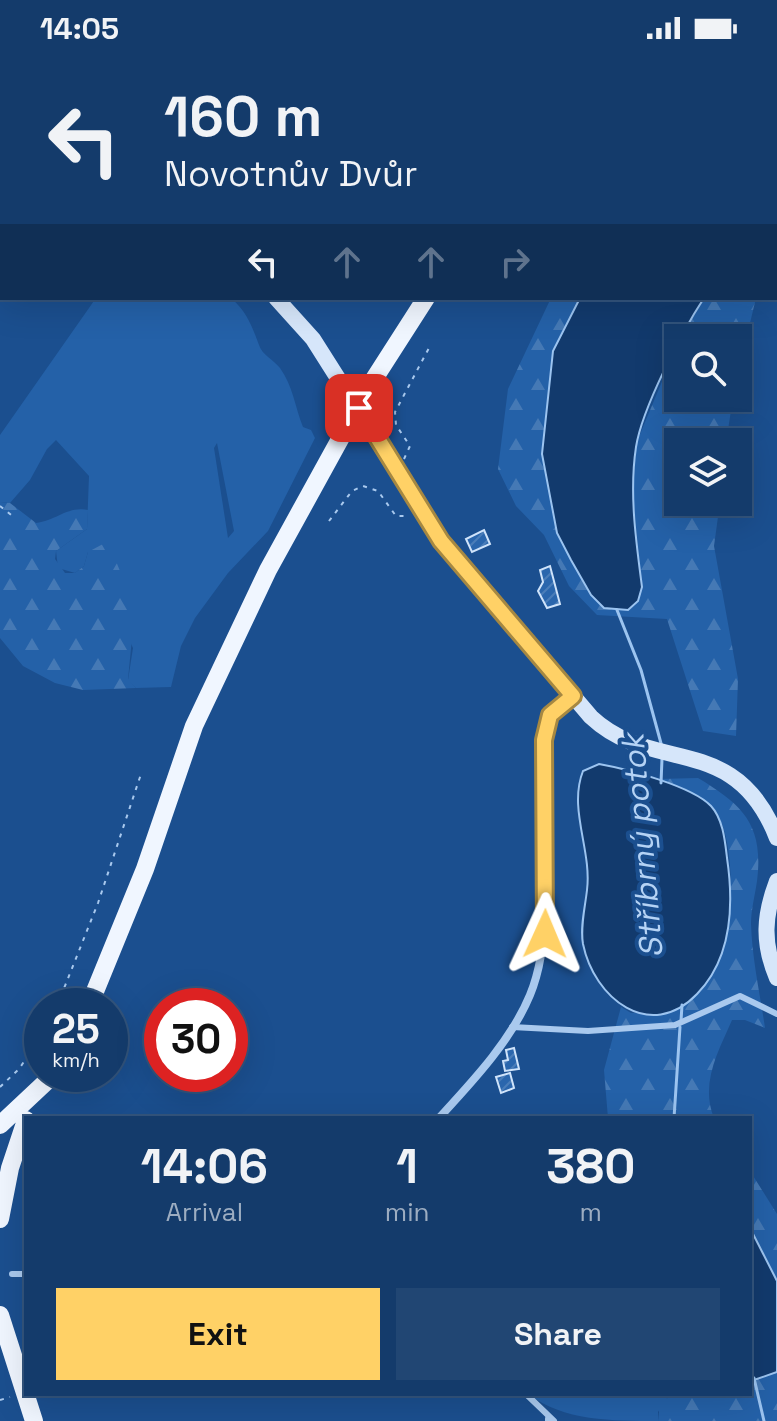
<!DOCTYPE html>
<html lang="en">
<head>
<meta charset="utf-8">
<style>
  body { margin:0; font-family:"Space Grotesk",sans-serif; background:#214673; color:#f1f3f6; height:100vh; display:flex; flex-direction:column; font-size:30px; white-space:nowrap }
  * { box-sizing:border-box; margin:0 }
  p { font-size:26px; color:#9dadc1 }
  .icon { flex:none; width:44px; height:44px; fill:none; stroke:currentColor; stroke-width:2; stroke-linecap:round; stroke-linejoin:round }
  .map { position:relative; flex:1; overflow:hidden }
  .panel { position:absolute; left:24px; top:1060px; width:728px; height:280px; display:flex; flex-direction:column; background:#143b6b; border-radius:0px; box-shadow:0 8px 32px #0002,0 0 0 2px #33557e }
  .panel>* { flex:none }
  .hud { position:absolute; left:0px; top:0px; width:778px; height:244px; box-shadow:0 8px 32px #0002,0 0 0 2px #33557e; background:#143b6b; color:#f1f3f6; overflow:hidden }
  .controls { position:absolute; left:664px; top:268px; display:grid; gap:16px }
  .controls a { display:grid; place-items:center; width:88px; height:88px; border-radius:0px; background:#143b6b; box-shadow:0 8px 32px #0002,0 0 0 2px #33557e; font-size:40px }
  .speed { position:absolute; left:24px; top:932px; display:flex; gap:16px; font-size:40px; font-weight:700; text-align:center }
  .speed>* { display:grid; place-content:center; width:104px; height:104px; border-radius:50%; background:#143b6b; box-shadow:0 8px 32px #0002,0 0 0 2px #33557e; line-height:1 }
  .speed small { font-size:20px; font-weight:400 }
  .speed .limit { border:12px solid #d22; background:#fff; color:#111 }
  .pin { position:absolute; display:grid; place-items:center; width:68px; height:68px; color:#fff; margin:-34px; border-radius:16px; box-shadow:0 4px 12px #0006 }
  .me { position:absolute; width:88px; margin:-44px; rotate:1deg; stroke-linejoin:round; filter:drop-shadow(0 0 6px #0008) }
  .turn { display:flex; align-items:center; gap:28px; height:168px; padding:0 32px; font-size:36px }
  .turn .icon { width:104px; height:104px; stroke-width:2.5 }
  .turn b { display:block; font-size:56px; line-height:68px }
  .lanes { display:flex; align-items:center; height:76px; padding:0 32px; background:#0003; justify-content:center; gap:40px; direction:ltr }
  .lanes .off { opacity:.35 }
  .eta { display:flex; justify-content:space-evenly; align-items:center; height:136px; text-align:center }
  .eta b { font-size:48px; font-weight:700; line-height:56px }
  .cta { display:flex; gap:16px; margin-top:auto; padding:16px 32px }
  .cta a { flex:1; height:92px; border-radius:0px; background:#ffd166; color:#111; font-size:32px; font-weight:700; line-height:92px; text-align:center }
  .cta a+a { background:#214673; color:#f1f3f6 }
  .status { display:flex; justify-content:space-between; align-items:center; height:56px; padding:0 40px; background:#143b6b; direction:ltr }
  .status svg { height:22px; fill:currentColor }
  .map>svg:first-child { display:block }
  .green { fill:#2461a8; fill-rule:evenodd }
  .forest { fill:url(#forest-firs) }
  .water { fill:#123a6d; stroke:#9cc4f0; stroke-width:2 }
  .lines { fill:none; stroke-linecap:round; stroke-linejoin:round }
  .stream { stroke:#9cc4f0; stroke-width:3 }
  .building { fill:url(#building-hatch); stroke:#cfe3fa; stroke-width:2 }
  .path { stroke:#a9c9ee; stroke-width:2; stroke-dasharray:4 6; stroke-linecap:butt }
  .lane { stroke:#a9c9ee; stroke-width:6 }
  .street { stroke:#a9c9ee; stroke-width:8 }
  .secondary { stroke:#d6e6fa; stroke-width:16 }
  .primary { stroke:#f0f6ff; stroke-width:18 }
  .primary-bridge { stroke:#f0f6ff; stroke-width:18 }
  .route-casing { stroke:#a68842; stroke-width:20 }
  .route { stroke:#ffd166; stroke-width:14 }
  .labels { text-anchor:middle; stroke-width:8; stroke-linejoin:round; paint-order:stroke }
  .water-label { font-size:32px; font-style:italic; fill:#b5d3f5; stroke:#1b4f8f }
</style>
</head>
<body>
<div class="status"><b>14:05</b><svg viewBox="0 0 49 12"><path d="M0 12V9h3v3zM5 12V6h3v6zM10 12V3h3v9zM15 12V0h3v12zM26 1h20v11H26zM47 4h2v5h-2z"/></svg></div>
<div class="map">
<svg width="777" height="1365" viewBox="0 0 777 1365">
  <defs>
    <pattern id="forest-firs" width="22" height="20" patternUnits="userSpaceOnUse" patternTransform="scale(2)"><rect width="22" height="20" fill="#2461a8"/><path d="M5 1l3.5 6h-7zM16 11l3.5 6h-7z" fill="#4579b5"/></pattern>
    <pattern id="building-hatch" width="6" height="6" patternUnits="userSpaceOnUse" patternTransform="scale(2)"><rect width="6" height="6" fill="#2a66ad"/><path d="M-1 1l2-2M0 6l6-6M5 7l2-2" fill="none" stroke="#4a7db9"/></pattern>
  </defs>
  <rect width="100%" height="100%" fill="#1b4f8f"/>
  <!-- green -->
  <path class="green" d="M96,242H231C247,256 252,270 259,289C262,299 274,304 280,312C293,330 295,351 303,371L311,374L315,382L268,475L228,517L195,562L181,590L171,631L136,632L128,624L133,592L88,496L84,510L75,517L58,512L56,495L87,473L89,420L56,384L47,393L30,424L10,447L0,446V379ZM217,387L234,475L228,482L214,392Z
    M529,1338H678L668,1341L658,1356L659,1365C613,1365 562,1365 529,1338Z"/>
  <!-- forest -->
  <path class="forest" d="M551,242H580L553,295L542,398L557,477L591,539L642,531L633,439L636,388L678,287V342H733L726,386H678V446H720L714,490L738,623L736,680L703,675L667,563L597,559L569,530L544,479L516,450L498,413L508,333Z
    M704,242H756L738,317V282H680Z
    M0,446L10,447L36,467C56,465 67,450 88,454L87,473L56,495L55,503L65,517H75L84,510L88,496L103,488L110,491L135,551L128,623L136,632L83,634L55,627L23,610L0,582Z
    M698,722C743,749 764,769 757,825C755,839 751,854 751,868C752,902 760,938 765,972L745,964H732C718,996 700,1028 714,1062H608L604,1014L621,951L631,957H664C680,942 708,925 718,906C734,875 739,772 709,748C695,737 675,731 659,723Z
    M750,1115L777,1158V1225L750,1172Z
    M777,1316V1365H659V1348L669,1341L750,1338V1318L755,1324Z"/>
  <!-- water -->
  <path class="water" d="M580,242H704C683,274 642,352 636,391C629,437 636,485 642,531L638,545L628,554L604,552L591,539L571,504L557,477L542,398L553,295Z
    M599,708C627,713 692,730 711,750C723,763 725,785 727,802C734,849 732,902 697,938C650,987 594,942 583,888C580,871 585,852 587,834C592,794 568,753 583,715Z
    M750,1172L777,1225V1316L754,1324L750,1318Z"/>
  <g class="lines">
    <!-- stream -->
    <path class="stream" d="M731,0V2
      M617,554L641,614L662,691
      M661,727L662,703
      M681,965L682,949
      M674,1062L680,971
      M754,1322L764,1365"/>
  </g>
  <!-- building -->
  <path class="building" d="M484,474L490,488L472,496L466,483Z
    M550,510L560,548L547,552L538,535L543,526L540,514Z
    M514,992L519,1013L505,1015L503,1005L508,1004L506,994Z
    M510,1017L514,1032L501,1037L496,1021Z"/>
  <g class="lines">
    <!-- path -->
    <path class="path" d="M404,403L410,390L396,369L395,356L430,290
      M0,450L15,462
      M329,465L352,435L363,430L378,435L396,460H409
      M57,950L98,847L142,715
      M0,1031L19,1013L42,979
      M0,1344L10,1341"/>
    <!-- lane -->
    <path class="lane" d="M512,971L588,975L675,969L740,940L777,958
      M12,1218H26
      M526,1338L554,1365"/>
    <!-- street -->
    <path class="street" d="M35,2L36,0
      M0,55L2,51
      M439,1062C472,1026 511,985 530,939C557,875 544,755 544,684L550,659L573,640
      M549,1363V1365"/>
    <!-- secondary -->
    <path class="secondary" d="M0,63L2,65
      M276,242L313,283L441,485L591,661C654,720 735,674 777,782
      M777,825C764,859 762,887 777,922"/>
    <!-- primary -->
    <path class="primary" d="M593,2L594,0
      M367,334L426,242
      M89,950L145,813L194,670L268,514L350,365
      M0,1069L48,1024
      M0,1163L10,1112L26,1064
      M0,1259L34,1365"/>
    <!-- primary-bridge -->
    <path class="primary-bridge" d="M350,365L367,334"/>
  </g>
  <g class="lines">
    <!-- route casing -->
    <g class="route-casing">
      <path id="route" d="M359,352L441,485L573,640L550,659L544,684L545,878"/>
    </g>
    <!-- route -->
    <use href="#route" class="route"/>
  </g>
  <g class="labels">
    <!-- water labels -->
    <g class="water-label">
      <text transform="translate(642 790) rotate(-95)" y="11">Stříbrný potok</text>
    </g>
  </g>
</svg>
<div class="controls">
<a><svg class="icon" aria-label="search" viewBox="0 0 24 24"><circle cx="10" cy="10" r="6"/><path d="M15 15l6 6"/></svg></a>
<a><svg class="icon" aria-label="layers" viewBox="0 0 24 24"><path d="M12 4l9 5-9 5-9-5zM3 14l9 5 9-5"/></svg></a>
</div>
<div class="speed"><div>25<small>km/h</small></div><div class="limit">30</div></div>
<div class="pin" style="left:359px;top:352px;background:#d93025"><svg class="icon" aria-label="arrive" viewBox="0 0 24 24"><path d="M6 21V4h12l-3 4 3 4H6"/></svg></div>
<svg class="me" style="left:545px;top:878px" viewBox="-20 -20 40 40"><path d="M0-17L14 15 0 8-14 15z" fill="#ffd166" stroke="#fff" stroke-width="4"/></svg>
<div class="hud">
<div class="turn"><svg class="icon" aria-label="left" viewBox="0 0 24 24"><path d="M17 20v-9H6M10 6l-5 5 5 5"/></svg><div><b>160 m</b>Novotnův Dvůr</div></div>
<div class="lanes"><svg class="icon" aria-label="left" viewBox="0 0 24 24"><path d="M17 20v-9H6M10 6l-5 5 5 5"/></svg><svg class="icon off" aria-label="ahead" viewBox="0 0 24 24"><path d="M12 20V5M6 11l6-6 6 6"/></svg><svg class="icon off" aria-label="ahead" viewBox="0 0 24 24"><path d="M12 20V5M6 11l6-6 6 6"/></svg><svg class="icon off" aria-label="right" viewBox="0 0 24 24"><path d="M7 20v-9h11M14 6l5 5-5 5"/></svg></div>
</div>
<section class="panel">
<div class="eta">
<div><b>14:06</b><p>Arrival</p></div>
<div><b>1</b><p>min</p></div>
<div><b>380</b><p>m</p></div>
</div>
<div class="cta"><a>Exit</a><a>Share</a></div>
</section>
</div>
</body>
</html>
